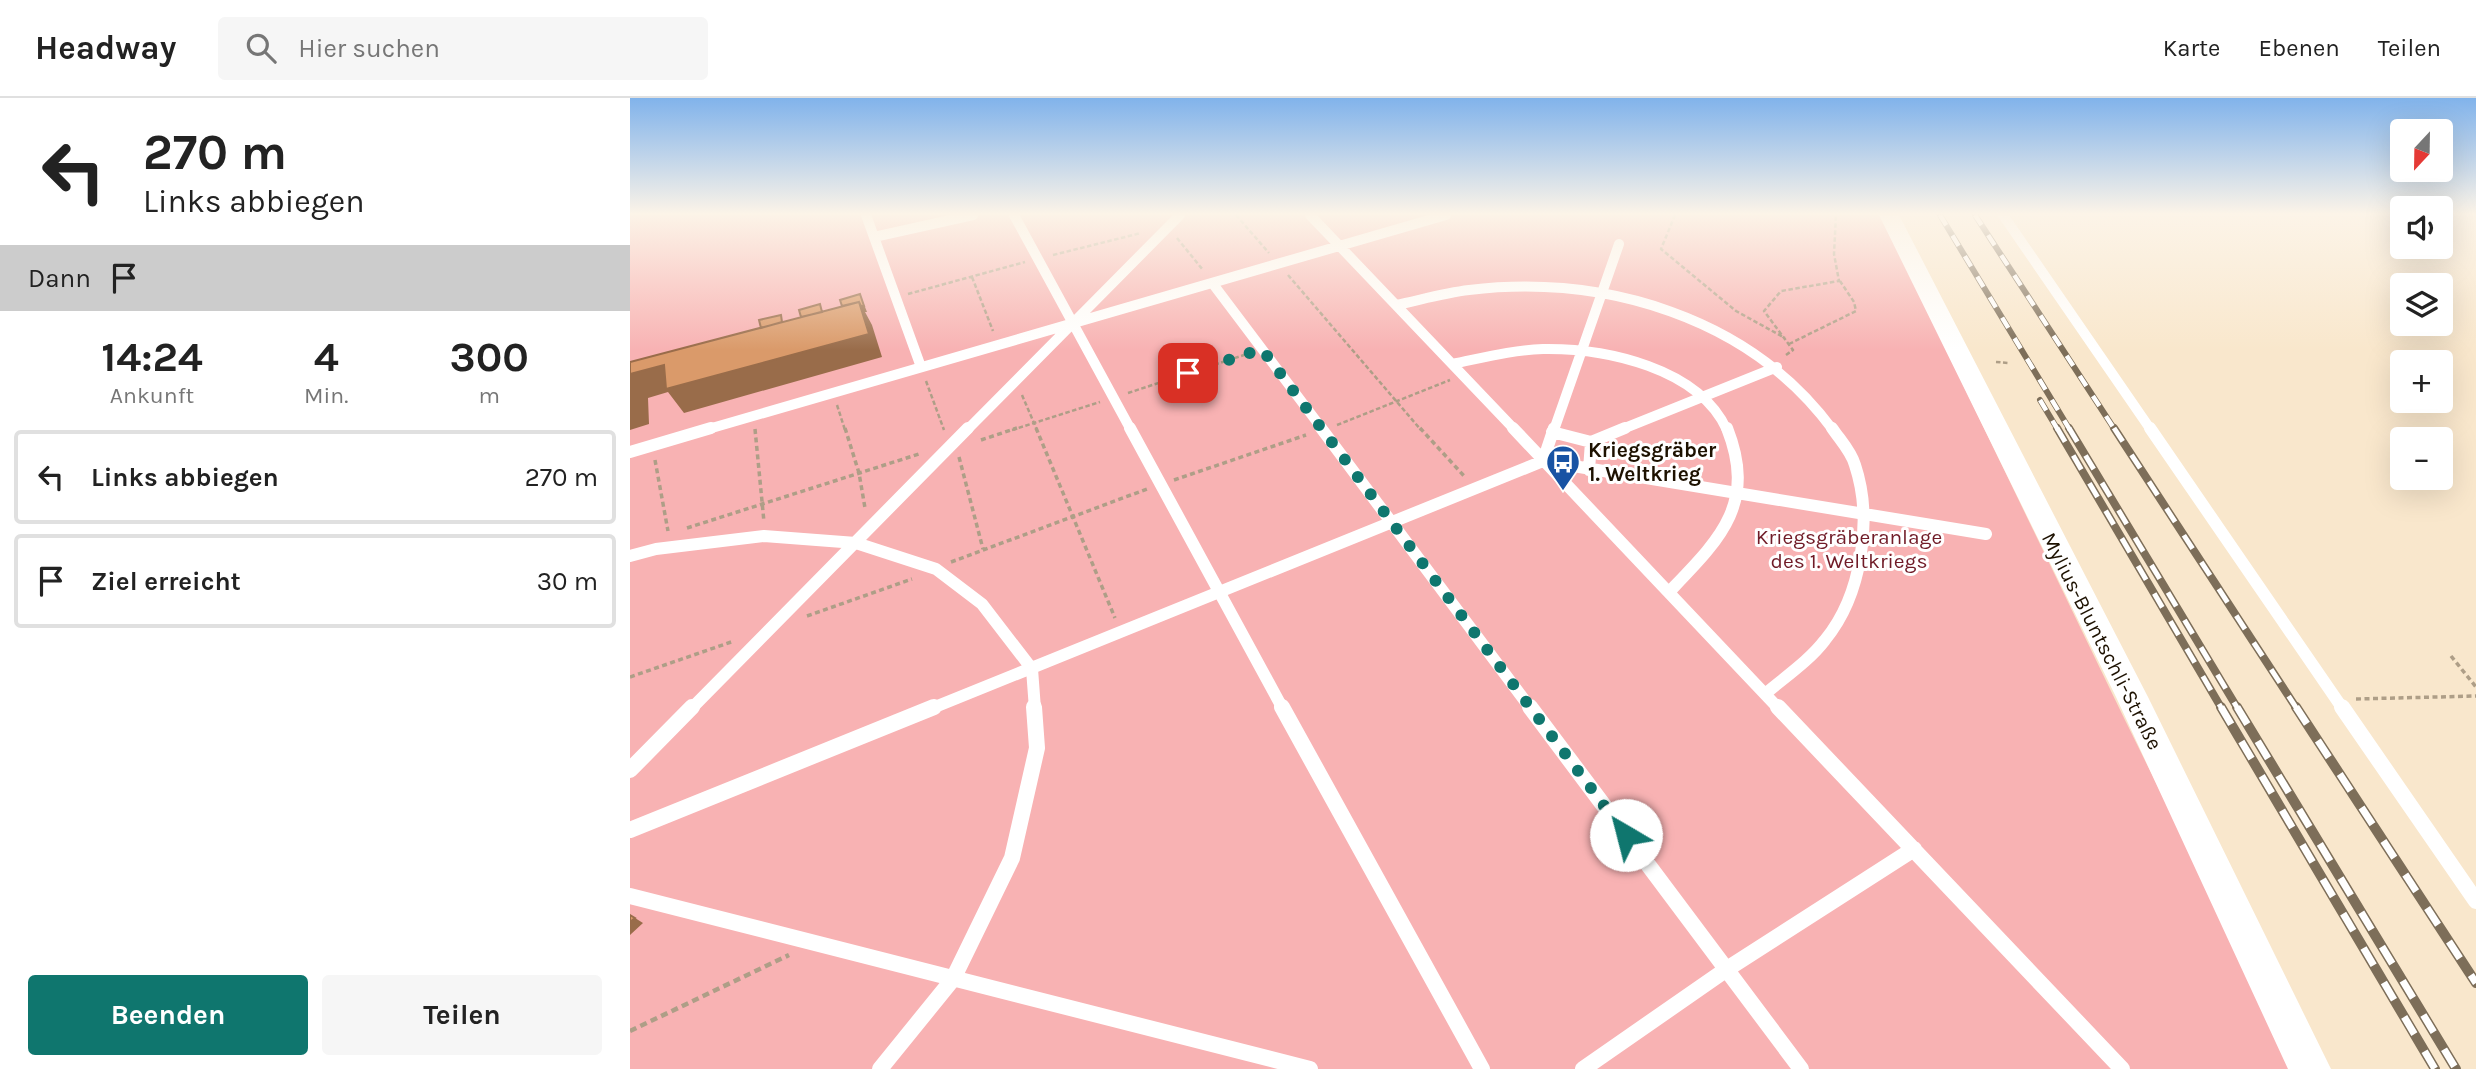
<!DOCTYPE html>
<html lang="de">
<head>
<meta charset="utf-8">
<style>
  body { margin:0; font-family:Karla,sans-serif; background:#f6f6f6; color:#222; height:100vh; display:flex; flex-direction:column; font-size:26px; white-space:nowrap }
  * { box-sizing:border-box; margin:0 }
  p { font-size:23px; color:#767676 }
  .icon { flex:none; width:38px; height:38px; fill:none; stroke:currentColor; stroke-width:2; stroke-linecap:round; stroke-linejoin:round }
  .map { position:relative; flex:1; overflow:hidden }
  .sheet { display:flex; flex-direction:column; background:#fff; width:630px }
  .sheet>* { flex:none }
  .top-card { background:#fff; color:#222; overflow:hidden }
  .needle { width:46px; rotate:202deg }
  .buttons { position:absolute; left:1760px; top:21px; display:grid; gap:14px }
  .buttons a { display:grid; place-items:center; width:63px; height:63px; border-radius:7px; background:#fff; box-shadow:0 7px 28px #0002; font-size:35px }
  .pin { position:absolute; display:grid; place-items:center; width:60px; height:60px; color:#fff; margin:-30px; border-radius:14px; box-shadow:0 4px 10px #0006 }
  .me { position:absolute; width:77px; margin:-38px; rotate:323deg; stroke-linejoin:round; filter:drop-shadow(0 0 5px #0008) }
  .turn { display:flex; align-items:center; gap:24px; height:147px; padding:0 28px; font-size:32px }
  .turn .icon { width:91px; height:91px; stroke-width:2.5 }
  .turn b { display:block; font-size:49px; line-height:60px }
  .then { display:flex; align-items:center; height:66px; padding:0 28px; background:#0003; gap:14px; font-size:26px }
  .eta { display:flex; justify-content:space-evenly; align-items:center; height:119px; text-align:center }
  .eta b { font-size:42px; font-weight:700; line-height:49px }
  .primary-button { display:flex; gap:14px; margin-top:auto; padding:14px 28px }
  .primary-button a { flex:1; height:80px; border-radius:7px; background:#0f766e; color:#fff; font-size:28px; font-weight:700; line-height:80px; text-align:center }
  .primary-button a+a { background:#f6f6f6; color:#222 }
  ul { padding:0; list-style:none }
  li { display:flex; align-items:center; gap:21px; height:94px; margin:0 14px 10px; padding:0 14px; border:4px solid #e0e0e0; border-radius:7px }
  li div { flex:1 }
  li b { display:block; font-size:26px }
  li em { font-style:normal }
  header { display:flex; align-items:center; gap:42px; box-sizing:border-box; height:98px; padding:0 35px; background:#fff; border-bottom:2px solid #e0e0e0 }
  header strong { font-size:33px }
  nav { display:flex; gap:38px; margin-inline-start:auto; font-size:24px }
  .search { width:490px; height:63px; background:#f6f6f6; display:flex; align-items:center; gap:18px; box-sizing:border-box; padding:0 24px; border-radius:7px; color:#767676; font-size:26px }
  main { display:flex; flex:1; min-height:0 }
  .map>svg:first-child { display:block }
  .green { fill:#f8b2b3 }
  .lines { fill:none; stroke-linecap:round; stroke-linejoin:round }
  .path-far2 { stroke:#ae9e87; stroke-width:2.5; stroke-dasharray:4.5 2.5; stroke-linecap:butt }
  .path-far1 { stroke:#ae9e87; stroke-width:3.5; stroke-dasharray:5 3.5; stroke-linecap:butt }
  .path { stroke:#ae9e87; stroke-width:4.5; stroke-dasharray:7 4.5; stroke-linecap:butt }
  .service-far2 { stroke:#fff; stroke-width:10 }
  .service-far1 { stroke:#fff; stroke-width:12 }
  .service { stroke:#fff; stroke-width:16 }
  .tertiary { fill:#fff; fill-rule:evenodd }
  .rail-far2-casing { stroke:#7d6e59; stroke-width:6 }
  .rail-far1-casing { stroke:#7d6e59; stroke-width:8 }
  .rail-casing { stroke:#7d6e59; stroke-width:10 }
  .rail-far2 { stroke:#fff; stroke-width:4.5; stroke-dasharray:12; stroke-linecap:butt }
  .rail-far1 { stroke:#fff; stroke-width:5; stroke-dasharray:16; stroke-linecap:butt }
  .rail { stroke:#fff; stroke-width:7; stroke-dasharray:20; stroke-linecap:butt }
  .shaded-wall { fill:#996c4a }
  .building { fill:#da9a6a; stroke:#996c4a; stroke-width:2 }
  .route { stroke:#0f766e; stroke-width:12; stroke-dasharray:0 21.6 }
  .labels { text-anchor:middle; stroke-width:6; stroke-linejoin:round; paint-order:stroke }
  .poi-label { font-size:21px; font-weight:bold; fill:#1d1100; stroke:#fff; text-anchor:start }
  .park-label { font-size:21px; fill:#701b27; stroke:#fff }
  .street-label { font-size:21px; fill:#1d1100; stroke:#fff }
</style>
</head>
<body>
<header>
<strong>Headway</strong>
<div class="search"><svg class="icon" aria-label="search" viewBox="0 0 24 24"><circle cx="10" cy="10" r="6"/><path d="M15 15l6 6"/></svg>Hier suchen</div>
<nav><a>Karte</a><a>Ebenen</a><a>Teilen</a></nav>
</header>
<main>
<section class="sheet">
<div class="top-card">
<div class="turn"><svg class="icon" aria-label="left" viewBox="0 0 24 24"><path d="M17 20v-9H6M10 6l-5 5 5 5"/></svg><div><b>270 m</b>Links abbiegen</div></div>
<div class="then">Dann<svg class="icon" aria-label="arrive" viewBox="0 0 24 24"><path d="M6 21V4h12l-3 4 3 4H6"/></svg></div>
</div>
<div class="eta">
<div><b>14:24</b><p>Ankunft</p></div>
<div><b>4</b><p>Min.</p></div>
<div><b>300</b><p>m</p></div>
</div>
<ul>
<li><svg class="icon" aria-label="left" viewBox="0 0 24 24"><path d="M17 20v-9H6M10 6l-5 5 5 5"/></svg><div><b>Links abbiegen</b></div><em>270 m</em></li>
<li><svg class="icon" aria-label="arrive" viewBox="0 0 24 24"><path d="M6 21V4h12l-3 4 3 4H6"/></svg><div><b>Ziel erreicht</b></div><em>30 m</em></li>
</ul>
<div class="primary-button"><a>Beenden</a><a>Teilen</a></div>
</section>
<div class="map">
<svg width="1846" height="971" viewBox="0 0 1846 971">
  <rect width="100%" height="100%" fill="#f9e7cc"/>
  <!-- green -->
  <path class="green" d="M0,117H1251L1494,620L1667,971H0Z"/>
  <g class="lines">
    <!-- path-far2 -->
    <path class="path-far2" d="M606,117L639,155
      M1045,117L1031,151L1106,213L1155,240
      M547,140L573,172
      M423,157L511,135
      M658,177L791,332
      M342,179L363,233
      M278,196L395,164
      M1159,246L1226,213L1224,204L1210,183
      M1156,257L1163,252L1134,213L1151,193L1209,183L1204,156L1206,117
      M1366,264L1379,265
      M296,283L314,332
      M498,295L617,256
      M392,297L407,332
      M207,307L215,332
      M707,327L820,282
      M382,332L470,304"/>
    <!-- path-far1 -->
    <path class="path-far1" d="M215,330L229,375L235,410
      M406,330L485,520
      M790,330L835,379
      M125,331L134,424
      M351,342L387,330
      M329,359L353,451
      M25,362L38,433
      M544,382L676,337
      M57,430L289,356
      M321,464L517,391
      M177,518L282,481
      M1821,558L1846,589
      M0,579L104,543
      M1726,601L1846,598"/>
    <!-- path -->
    <path class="path" d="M0,933L159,857"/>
    <!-- service-far2 -->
    <path class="service-far2" d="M236,117L291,269
      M384,117L501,332
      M680,117L885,332
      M1373,117L1521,332
      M244,139L343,117
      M583,186L693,332
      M766,207C790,202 814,195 839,192C975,176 1120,219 1203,332
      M822,266C852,260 882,252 913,251C976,250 1069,270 1097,332
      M75,332L816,117
      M337,332L550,117
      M924,332L989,146
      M990,332L1147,269"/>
    <!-- service-far1 -->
    <path class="service-far1" d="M500,330L653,611
      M691,330L901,611
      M883,330L1149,611
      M1520,330L1713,611
      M922,334L961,344
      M0,354L81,330
      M913,363L924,330
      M959,372L961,344L995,330
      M0,458L26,451L134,438L226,445L306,471L352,506L402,571L405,611
      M1040,493C1090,441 1127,406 1097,330
      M1135,596C1155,579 1179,563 1195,542C1232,497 1243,421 1225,367C1221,353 1210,342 1202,330
      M61,611L338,330
      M300,611L913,363L1356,436"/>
    <!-- service -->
    <path class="service" d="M652,609L852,971
      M900,609L1171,971
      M1148,609L1492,971
      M1712,609L1846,803
      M0,672L62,609
      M0,732L304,609
      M0,798L680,971
      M250,971L323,881L382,760L407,650L404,609
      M953,971L1097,871L1284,751"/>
    <!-- tertiary -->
    <path class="tertiary" d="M1249,117H1269L1518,599L1701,971H1658L1486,599Z"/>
    <!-- rail-far2 casing -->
    <g class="rail-far2-casing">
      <path id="rail-far2" d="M1310,117L1440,332
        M1345,117L1485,332
        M1410,302L1428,332"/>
    </g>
    <!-- rail-far1 casing -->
    <g class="rail-far1-casing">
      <path id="rail-far1" d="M1427,330L1592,611
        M1439,330L1608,611
        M1484,330L1667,611"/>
    </g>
    <!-- rail casing -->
    <g class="rail-casing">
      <path id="rail" d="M1591,609L1805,971
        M1607,609L1826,971
        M1666,609L1846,885"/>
    </g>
    <!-- rail-far2 -->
    <use href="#rail-far2" class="rail-far2"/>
    <!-- rail-far1 -->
    <use href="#rail-far1" class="rail-far1"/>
    <!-- rail -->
    <use href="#rail" class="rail"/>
  </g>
  <!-- shaded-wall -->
  <path class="shaded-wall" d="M230,196L237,214H235L242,227L252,259L54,315L38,294L18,300L19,326L0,332V276L217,219Z
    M5,820L13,825L0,837V824Z"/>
  <!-- building -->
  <path class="building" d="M230,196L234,208H231L229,204L212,208L210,202Z
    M229,204L239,236L36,291L34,267L0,276V264Z
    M190,206L192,214L171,219L169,212Z
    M151,217L152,224L131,230L129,222Z
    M0,817L5,820L0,824Z"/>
  <!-- sky -->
  <linearGradient id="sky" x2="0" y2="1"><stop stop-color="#81b3eb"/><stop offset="0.46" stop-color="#fcf4e8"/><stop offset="1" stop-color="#fcf4e8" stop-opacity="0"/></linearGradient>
  <rect width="1846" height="252" fill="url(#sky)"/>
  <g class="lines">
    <!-- route -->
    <path class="route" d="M558,275L632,251L996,737"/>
  </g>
  <!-- icons -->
  <defs>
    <g id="bus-pin" transform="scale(1.75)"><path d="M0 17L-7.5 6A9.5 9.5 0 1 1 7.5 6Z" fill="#1853a4" stroke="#fff"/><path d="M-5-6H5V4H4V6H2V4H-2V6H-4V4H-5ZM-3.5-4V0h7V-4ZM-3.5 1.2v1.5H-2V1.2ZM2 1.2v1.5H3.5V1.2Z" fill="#fff"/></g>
  </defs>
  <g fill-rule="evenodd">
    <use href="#bus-pin" x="933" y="364"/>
  </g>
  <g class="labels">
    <!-- poi labels -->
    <g class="poi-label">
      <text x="958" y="359">Kriegsgräber<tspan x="958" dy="24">1. Weltkrieg</tspan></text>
    </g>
    <!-- park labels -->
    <g class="park-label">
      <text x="1219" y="446">Kriegsgräberanlage<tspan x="1219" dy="24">des 1. Weltkriegs</tspan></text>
    </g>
    <!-- street labels -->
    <g class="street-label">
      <text transform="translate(1472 543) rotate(63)" y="7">Mylius-Bluntschli-Straße</text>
    </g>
  </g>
</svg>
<div class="buttons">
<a><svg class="needle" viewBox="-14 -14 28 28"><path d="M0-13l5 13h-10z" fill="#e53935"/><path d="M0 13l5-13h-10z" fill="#767676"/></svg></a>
<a><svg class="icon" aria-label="sound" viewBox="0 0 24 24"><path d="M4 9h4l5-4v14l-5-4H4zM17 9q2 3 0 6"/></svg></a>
<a><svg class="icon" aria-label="layers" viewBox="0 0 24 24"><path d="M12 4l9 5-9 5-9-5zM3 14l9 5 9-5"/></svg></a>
<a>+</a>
<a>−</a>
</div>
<div class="pin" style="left:558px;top:275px;background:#d93025"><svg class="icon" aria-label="arrive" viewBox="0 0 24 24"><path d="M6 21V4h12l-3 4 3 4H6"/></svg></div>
<svg class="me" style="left:996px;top:737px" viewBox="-20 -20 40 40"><circle r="19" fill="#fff"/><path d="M0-13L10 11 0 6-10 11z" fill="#0f766e"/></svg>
</div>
</main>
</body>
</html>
